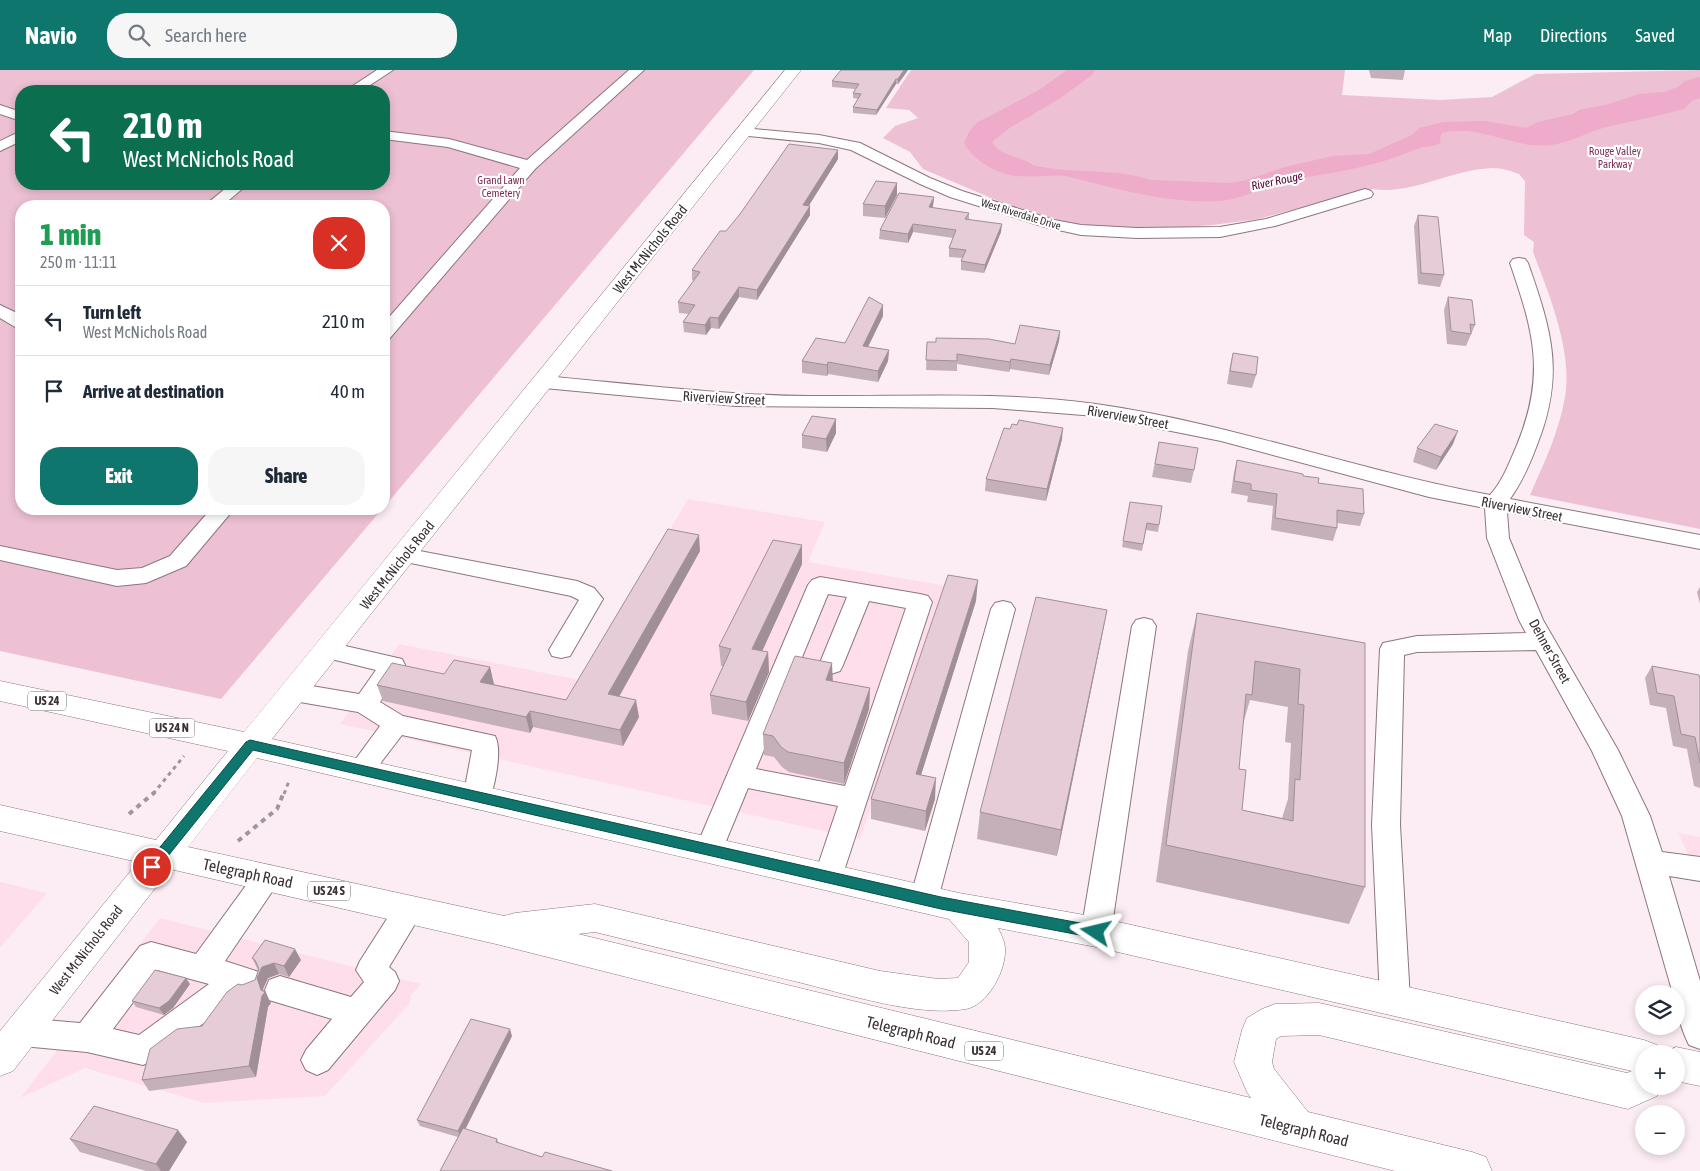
<!DOCTYPE html>
<html lang="en">
<head>
<meta charset="utf-8">
<style>
  body { margin:0; font-family:"Asap Condensed",sans-serif; background:#f6f6f7; color:#1f2937; height:100vh; display:flex; flex-direction:column; font-size:19px; white-space:nowrap }
  * { box-sizing:border-box; margin:0 }
  p { font-size:16px; color:#747a83 }
  .icon { flex:none; width:28px; height:28px; fill:none; stroke:currentColor; stroke-width:2; stroke-linecap:round; stroke-linejoin:round }
  .map { position:relative; flex:1; overflow:hidden }
  .drawer { position:absolute; left:15px; top:130px; width:375px; height:315px; display:flex; flex-direction:column; background:#fff; border-radius:20px; box-shadow:0 2px 8px #0003 }
  .drawer>* { flex:none }
  .guide { position:absolute; left:15px; top:15px; width:375px; height:105px; border-radius:20px; box-shadow:0 2px 8px #0003; background:#0b6e4f; color:#fff; overflow:hidden }
  .controls { position:absolute; left:1635px; top:915px; display:grid; gap:10px }
  .controls a { display:grid; place-items:center; width:50px; height:50px; border-radius:50%; background:#fff; box-shadow:0 2px 8px #0003; font-size:25px }
  .pin { position:absolute; display:grid; place-items:center; width:42px; height:42px; color:#fff; margin:-21px; border:2px solid #fff; border-radius:50%; box-shadow:0 1px 5px #0007 }
  .me { position:absolute; width:55px; margin:-28px; rotate:280deg; stroke-linejoin:round; filter:drop-shadow(0 0 4px #0008) }
  .turn { display:flex; align-items:center; gap:18px; height:105px; padding:0 25px; font-size:22px }
  .turn .icon { width:65px; height:65px; stroke-width:2.5 }
  .turn b { display:block; font-size:35px; line-height:42px }
  .round { display:grid; place-items:center; flex:none; width:52px; height:52px; border-radius:20px; background:#f6f6f7 }
  .head { display:flex; align-items:center; justify-content:space-between; height:85px; padding:0 25px }
  h1 { font-size:30px; font-weight:800; line-height:38px; color:#1e9e55 }
  .cta { display:flex; gap:10px; margin-top:auto; padding:10px 25px }
  .cta a { flex:1; height:58px; border-radius:20px; background:#0f766e; color:#fff; font-size:20px; font-weight:800; line-height:58px; text-align:center }
  .cta a+a { background:#f6f6f7; color:#1f2937 }
  ul { padding:0; list-style:none }
  li { display:flex; align-items:center; gap:15px; height:70px; padding:0 25px; border-top:1px solid #e0e1e3 }
  li div { flex:1 }
  li b { display:block; font-size:19px }
  li em { font-style:normal }
  header { display:flex; align-items:center; gap:30px; box-sizing:border-box; height:70px; padding:0 25px; background:#0f766e; color:#fff }
  header strong { font-size:24px }
  nav { display:flex; gap:28px; margin-inline-start:auto; font-size:18px }
  .search { width:350px; height:45px; background:#f6f6f7; display:flex; align-items:center; gap:12px; box-sizing:border-box; padding:0 18px; border-radius:20px; color:#747a83; font-size:19px }
  .map>svg:first-child { display:block }
  .built { fill:#ffdeec }
  .green { fill:#edc0d4; fill-rule:evenodd }
  .water { fill:#efabca }
  .lines { fill:none; stroke-linecap:round; stroke-linejoin:round }
  .river { fill:#efabca; fill-rule:evenodd }
  .minor-casing { stroke:#8c767f; stroke-width:2 }
  .major-casing { stroke:#8c767f; stroke-width:1 }
  .path-far1 { stroke:#a1959a; stroke-width:3; stroke-dasharray:4 4; stroke-linecap:butt }
  .path { stroke:#a1959a; stroke-width:4; stroke-dasharray:5 5; stroke-linecap:butt }
  .minor { fill:#fff; fill-rule:evenodd }
  .major { fill:#fff; fill-rule:evenodd }
  .wall { fill:#c5afb9; fill-rule:evenodd }
  .shaded-wall { fill:#a08f96 }
  .building { fill:#e5ccd7; stroke:#a08f96; fill-rule:evenodd }
  .route { fill:#0f766e; stroke:#0a4d48 }
  .labels { text-anchor:middle; stroke-width:4.5; stroke-linejoin:round; paint-order:stroke }
  .far-park-label { font-size:11px; fill:#7c2e58; stroke:#fff }
  .far-street-label { font-size:11px; fill:#3a3135; stroke:#fff }
  .far-water-label { font-size:12px; font-style:italic; fill:#530335; stroke:#fff }
  .shield { fill:#fff; stroke:#756f72; stroke-width:1 }
  .shield-label { font-size:12px; font-weight:bold; fill:#3a3135 }
  .street-label { font-size:14px; fill:#3a3135; stroke:#fff }
  .near-street-label { font-size:16px; fill:#3a3135; stroke:#fff }
</style>
</head>
<body>
<header>
<strong>Navio</strong>
<div class="search"><svg class="icon" aria-label="search" viewBox="0 0 24 24"><circle cx="10" cy="10" r="6"/><path d="M15 15l6 6"/></svg>Search here</div>
<nav><a>Map</a><a>Directions</a><a>Saved</a></nav>
</header>
<div class="map">
<svg width="1700" height="1101" viewBox="0 0 1700 1101">
  <rect width="100%" height="100%" fill="#fcedf4"/>
  <!-- built -->
  <path class="built" d="M688,429L825,452L808,492L947,516L860,769L340,654L399,574L580,610Z
    M1678,763L1700,767V810Z
    M0,812L47,823L0,878Z
    M160,848L421,914L411,925L410,933L325,1026L204,1033L85,998L20,1028Z"/>
  <!-- green -->
  <path class="green" d="M0,0H754L384,437V136H21V439H382L221,629L0,581ZM21,21H384V114H21Z
    M911,0H1345L1342,25L1440,30L1492,27L1535,4L1700,0V459L1530,425C1544,393 1559,362 1565,327C1573,282 1549,224 1533,182L1534,172L1524,165L1525,111L1519,104C1511,101 1502,98 1493,98C1452,99 1413,125 1373,119L1258,149L1213,155L1171,158L1077,156L1040,147L1010,136L923,99L910,82L883,68L895,56L918,48L909,40L886,38Z"/>
  <!-- water -->
  <path class="water" d="M1068,0H1089L1078,12L1052,27L1030,47L994,51L983,57L979,64L981,75L985,79C1004,86 1026,95 1048,98C1082,103 1118,99 1151,110L1228,113L1243,111L1285,97L1333,86L1369,84L1412,65L1419,58L1443,52L1485,51L1526,58L1538,52L1573,44L1579,40L1609,34L1639,24L1664,22L1678,17L1685,11L1700,7V28L1692,31L1684,39C1658,46 1632,51 1606,57C1587,62 1570,73 1551,75C1514,80 1479,53 1442,63L1440,68L1441,72C1436,77 1427,76 1420,78C1405,83 1392,89 1377,93C1345,102 1312,105 1280,113C1260,118 1241,130 1219,131C1169,134 1118,119 1070,107C1056,103 1040,108 1025,106C1015,104 1005,99 996,95C974,87 952,75 978,52L1046,17Z"/>
  <g class="lines">
    <!-- river -->
    <path class="river" d="M1067,0H1095L1092,5L1059,29L1011,57L992,72C1001,89 1027,85 1037,99L1033,105C1009,111 976,95 964,73C970,52 1023,30 1042,18C1050,12 1059,6 1067,0Z"/>
    <!-- minor casing -->
    <g class="minor-casing">
      <path id="minor" d="M377,0H393L361,21H345Z
        M629,0H644L535,99L390,268L384,269V253L520,98L448,77L384,69V61L449,69L527,90Z
        M0,35L21,42V51L0,44Z
        M743,58L819,65L860,73L930,108L962,121L1054,150L1081,155L1137,158L1220,157L1266,149L1365,119L1371,121L1373,124L1371,127L1275,156L1220,167L1137,168L1081,165L1045,157L950,127L920,114L851,80L819,73L738,65L736,62L738,59Z
        M21,61V71L0,81V71Z
        M231,114H248L222,136H204Z
        M1519,188L1525,189L1528,193C1552,262 1565,304 1537,375C1530,394 1522,412 1510,429L1700,465V479L1507,442L1509,468L1543,550L1618,680L1650,746L1662,782L1700,787V811L1669,806L1700,911V979L1689,975C1681,959 1676,941 1676,924H1673L1622,746L1592,681L1536,580L1417,582L1404,585L1400,755L1410,930L1406,940L1395,944L1384,940L1380,930L1372,755L1380,579L1383,573L1417,566L1526,563L1519,550L1487,468L1485,438L1429,427L1221,371L1096,346L993,338L736,336L544,318L537,316L534,312L537,308L544,306C632,314 720,325 808,326C904,327 1001,321 1096,334C1230,353 1358,401 1490,425C1503,411 1509,393 1517,375C1546,304 1534,263 1510,193L1513,189Z
        M0,235L21,245V258L15,257L0,248Z
        M211,439H234L186,496L146,513L117,516L0,490V476L117,500L142,498L170,486Z
        M404,478L577,511L594,518L603,529L570,586L561,588L552,586L549,580L579,530L571,526L396,490L393,485L396,480Z
        M820,507L920,524L928,526L932,532L842,807L838,815L828,819L818,815L814,807L838,736L748,718L719,788L709,791L699,788L695,780L808,515L812,510ZM828,524L847,527L819,595L822,601L831,604L840,601L843,595L869,531L906,538L845,716L756,699Z
        M1003,531L1011,533L1015,539L938,829L934,838L924,841L914,838L910,829L991,539L995,533Z
        M1144,548L1152,550L1156,556L1111,862L1106,871L1096,875L1086,871L1081,862L1132,556L1136,550Z
        M328,572L402,589L405,595L380,632L403,646L495,666C503,681 494,721 487,735L477,739L467,735L463,728L472,680L402,665L369,708L360,711L351,708L347,701L380,656L358,642L294,631L285,628L281,622L285,616L294,613L359,624L376,600L319,586L316,580L319,574Z
        M268,795L278,799L282,807L225,891L259,902L263,911L259,920L248,924L244,923L154,990L143,995L87,982L22,976L11,972L6,962L11,952L22,948L80,953L140,876L151,872L196,884L258,799ZM157,900L209,914L139,965L113,959Z
        M409,827L419,830L424,839L389,897L395,902L399,911L395,920L328,1000L317,1005L306,1000L301,990L306,980L332,949L269,930L265,920L269,910L280,906L351,927L364,912L356,900L360,891L399,830Z"/>
    </g>
    <!-- major casing -->
    <g class="major-casing">
      <path id="major" d="M785,0H801L272,669L959,823L1096,847L1644,970L1657,975L1661,984H1644V1016H1662L1657,1026L1628,1039L1319,965L1281,966L1276,969L1272,992L1274,999L1308,1042L1472,1082L1486,1087L1492,1101H1395L496,874L170,799L13,1001L0,1006V961L138,792L0,761V735L156,770L228,681L0,631V611L244,662ZM257,688L949,849L969,872V892L958,908L938,909L880,901L595,834L515,843L504,846L188,777ZM998,858L1096,877L1632,1001L1627,1003L1319,933L1275,934L1262,939L1247,948L1242,960L1234,992L1247,1022L1251,1028L578,864L595,862C664,879 733,896 802,913C850,925 917,947 966,939C987,935 1004,904 1005,883C1006,874 1002,866 998,858Z
        M1676,977L1700,982V1016L1676,1011V984H1662Z"/>
    </g>
    <!-- path-far1 -->
    <path class="path-far1" d="M153,724L184,686
      M284,724L289,711"/>
    <!-- path -->
    <path class="path" d="M129,744L155,722
      M238,771L277,739L284,722"/>
    <!-- minor -->
    <use href="#minor" class="minor"/>
    <!-- major -->
    <use href="#major" class="major"/>
  </g>
  <!-- wall -->
  <path class="wall" d="M908,0L898,14H896L876,45L853,43V37L858,29L853,28V23L855,19L832,17V11Z
    M1369,0H1405L1403,10L1371,8Z
    M838,80V89L809,135L810,136V145L757,230L739,227L719,259L711,258L706,265L684,262L683,252L689,244L679,243L678,232L694,211L692,210V200Z
    M897,125L885,148L863,146V134Z
    M934,127L933,136V138L969,143V150L1001,162L984,203L961,200V191L963,188L949,187V178L953,168L913,162L908,173L879,169L880,160Z
    M1418,145L1444,205L1440,217L1418,214L1414,156Z
    M1448,227L1475,255L1466,276L1447,274L1444,240Z
    M883,235V246L868,277L889,280L888,291L878,312L828,304L827,306L802,303V291L845,273Z
    M1060,261L1059,271L1049,305L1010,299L1009,302L957,294V301L926,300L927,272L1015,274Z
    M1233,283L1256,305L1252,318L1227,314L1230,296Z
    M836,349V363L827,382L802,378V365Z
    M1062,369L1046,431L985,421L986,409Z
    M1159,372L1194,400L1191,413L1152,407Z
    M1453,374L1436,400L1413,392L1417,378Z
    M1237,390L1303,406L1318,413L1364,444L1360,456L1337,453V458L1333,471L1271,460L1273,436L1247,432L1248,426L1231,423L1234,402Z
    M1130,432L1159,455L1158,462L1146,460L1142,481L1122,477Z
    M700,481L619,627L639,647L623,676L533,657L530,663L383,631L377,615L490,597L493,614L566,630Z
    M802,494L762,581L768,582L769,602L748,651L712,644L710,625L723,596H721L719,576Z
    M1700,517V534L1697,522Z
    M976,531L921,705L935,729L925,761L871,749V729Z
    M1107,540L1102,566L1057,786L977,769L980,742Z
    M1197,543L1365,573V817L1349,854L1156,812L1188,581ZM1250,630L1288,637L1285,672L1291,673L1288,729L1282,748L1242,740L1239,699L1243,654Z
    M1652,596L1700,609V718L1694,716L1687,679L1673,676L1666,638L1650,635L1645,608Z
    M833,611L870,618L869,639L844,714L789,702L782,697L774,687L764,685L763,664Z
    M252,888L301,890L289,907L279,904L268,908L263,919L271,933L268,937L256,1007L149,1021L142,1010L202,956L242,915L255,910L258,900Z
    M190,914L173,938L164,945L136,937L132,931Z
    M512,966L465,1059L497,1069L499,1074L542,1087L612,1101H440L458,1067L420,1056L417,1050Z
    M70,1069L187,1072L169,1101H146L80,1082Z"/>
  <!-- shaded-wall -->
  <path class="shaded-wall" d="M904,0H908L898,14V9Z
    M896,9V14L876,45L877,40Z
    M838,80V89L803,145V135Z
    M897,113V125L885,148V136Z
    M934,127L933,136L929,146V137Z
    M810,136V145L757,230V220Z
    M913,154V162L908,173V164Z
    M1002,154L1001,162L984,203L985,195Z
    M739,217V227L719,259L718,248Z
    M883,235V246L863,287V276Z
    M710,247L711,258L706,265L705,255Z
    M1060,261L1059,271L1049,305L1050,295Z
    M889,280L888,291L878,312V301Z
    M1011,289L1010,299L1009,302L1010,292Z
    M828,292V304L827,306V295Z
    M836,349V363L827,382L826,369Z
    M1063,358L1062,369L1046,431L1047,419Z
    M1458,361L1453,374L1436,400L1441,387Z
    M699,465L700,481L611,641L608,624Z
    M802,475V494L754,599L752,579Z
    M978,510L976,531L915,724L916,704Z
    M1107,540L1102,566L1057,786L1061,760Z
    M768,582L769,602L748,651L746,632Z
    M832,593L833,614L826,610Z
    M490,597L494,614L485,628L480,612Z
    M870,618L869,639L844,714V693Z
    M636,630L639,647L623,676L620,660Z
    M530,641L533,657L530,663L526,647Z
    M936,708L935,729L925,761L926,741Z
    M295,879L301,890L289,907L284,896Z
    M274,893L279,904L268,908L263,919L264,923L265,922L271,933L268,937L256,1007L249,996L261,920L257,908L262,897Z
    M186,908L190,914L173,938L164,945L159,938Z
    M510,959L512,966L461,1068L458,1061Z
    M178,1060L187,1072L169,1101H161L156,1094Z"/>
  <!-- building -->
  <path class="building" d="M841,0H904L898,9H896L877,40L853,37L861,24L853,23L859,14L832,11Z
    M789,74L838,80L803,135L810,136L757,220L739,217L718,248L710,247L705,255L683,252L695,235L678,232L700,202L692,200L720,161H726L740,144Z
    M876,111L897,113L885,136L863,134Z
    M899,123L934,127L929,137L969,143L965,149L1002,154L985,195L961,191L966,180L949,178L956,160L913,154L908,164L880,160Z
    M1418,145L1438,147L1444,205L1421,203Z
    M869,227L883,235L863,276L889,280L878,301L828,292L827,295L802,291L816,268L845,273Z
    M1448,227L1472,230L1475,255L1470,254L1471,264L1451,261Z
    M1020,255L1060,261L1050,295L1011,289L1010,292L957,284V291L926,290L927,272H936V268L989,269L1015,274Z
    M1233,283L1258,287L1256,305L1230,301Z
    M812,346L836,349L826,369L802,365Z
    M1019,350L1063,358L1047,419L986,409L1004,358L1010,359L1012,354L1017,355Z
    M1435,354L1458,361L1441,387L1417,378Z
    M1159,372L1198,378L1194,400L1155,394Z
    M1237,390L1303,404V406L1319,408L1318,413L1363,419L1364,444L1337,440V458L1275,448L1277,424L1251,420V414L1234,411Z
    M1130,432L1162,436L1159,455L1147,453L1143,474L1123,471Z
    M668,459L699,465L608,624L636,630L620,660L530,641L526,647L377,615L392,593L444,604L454,590L490,597L480,612L566,630Z
    M773,470L802,475L752,579L768,582L746,632L710,625L731,579L719,576Z
    M948,505L978,510L916,704L936,708L926,741L871,729Z
    M1036,527L1107,540L1061,760L980,742Z
    M1197,543L1365,573V817L1166,775ZM1255,591L1300,599L1298,634L1304,635L1300,710L1295,709L1293,751L1242,740L1246,700L1239,699L1246,624L1252,625Z
    M795,586L832,593L826,610L870,618L844,693L788,682L781,677L773,666L763,664Z
    M1652,596L1699,605L1700,609V693L1695,667L1681,664L1674,626L1657,623Z
    M265,870L295,879L284,896L274,893L262,897L257,908L261,920L265,922L262,926L249,996L142,1010L150,979L177,959L202,956L227,922L238,914L242,915L255,910L259,899L255,890L252,888Z
    M155,900L186,908L169,931L159,938L132,931Z
    M471,949L510,959L458,1061L417,1050Z
    M94,1036L178,1060L156,1094L70,1069Z
    M463,1058L497,1069L496,1072L542,1087L545,1082L612,1101H440Z"/>
  <!-- route -->
  <path class="route" d="M250,670L941,827L1096,856L1101,858L1103,862L1101,866L1096,868L941,839L253,680L156,801L152,803L147,801L145,797L147,793L246,672Z"/>
  <g class="labels">
    <!-- far-park labels -->
    <g class="far-park-label">
      <text x="1615" y="85">Rouge Valley<tspan x="1615" dy="13">Parkway</tspan></text>
      <text x="501" y="114">Grand Lawn<tspan x="501" dy="13">Cemetery</tspan></text>
    </g>
    <!-- far-street labels -->
    <g class="far-street-label">
      <text transform="translate(1021 144) rotate(17)" y="4">West Riverdale Drive</text>
    </g>
    <!-- far-water labels -->
    <g class="far-water-label">
      <text transform="translate(1277 111) rotate(-12)" y="4">River Rouge</text>
    </g>
    <!-- shield labels -->
    <g class="shield">
      <rect x="28" y="621.5" width="38" height="19" rx="4"/>
      <rect x="149.5" y="648.5" width="45" height="19" rx="4"/>
      <rect x="308" y="811.5" width="42" height="19" rx="4"/>
      <rect x="965" y="971.5" width="38" height="19" rx="4"/>
    </g>
    <g class="shield-label">
      <text x="47" y="635">US 24</text>
      <text x="172" y="662">US 24 N</text>
      <text x="329" y="825">US 24 S</text>
      <text x="984" y="985">US 24</text>
    </g>
    <!-- street labels -->
    <g class="street-label">
      <text transform="translate(650 179) rotate(-51)" y="5">West McNichols Road</text>
      <text transform="translate(724 328) rotate(3)" y="5">Riverview Street</text>
      <text transform="translate(1128 347) rotate(10)" y="5">Riverview Street</text>
      <text transform="translate(1522 439) rotate(11)" y="5">Riverview Street</text>
      <text transform="translate(397 495) rotate(-51)" y="5">West McNichols Road</text>
      <text transform="translate(1550 581) rotate(61)" y="5">Dehner Street</text>
      <text transform="translate(86 880) rotate(-52)" y="5">West McNichols Road</text>
    </g>
    <!-- near-street labels -->
    <g class="near-street-label">
      <text transform="translate(248 803) rotate(12)" y="6">Telegraph Road</text>
      <text transform="translate(911 962) rotate(14)" y="6">Telegraph Road</text>
      <text transform="translate(1304 1060) rotate(14)" y="6">Telegraph Road</text>
    </g>
  </g>
</svg>
<div class="controls">
<a><svg class="icon" aria-label="layers" viewBox="0 0 24 24"><path d="M12 4l9 5-9 5-9-5zM3 14l9 5 9-5"/></svg></a>
<a>+</a>
<a>−</a>
</div>
<div class="pin" style="left:152px;top:797px;background:#d93025"><svg class="icon" aria-label="arrive" viewBox="0 0 24 24"><path d="M6 21V4h12l-3 4 3 4H6"/></svg></div>
<svg class="me" style="left:1096px;top:862px" viewBox="-20 -20 40 40"><path d="M0-17L14 15 0 8-14 15z" fill="#0f766e" stroke="#fff" stroke-width="4"/></svg>
<div class="guide">
<div class="turn"><svg class="icon" aria-label="left" viewBox="0 0 24 24"><path d="M17 20v-9H6M10 6l-5 5 5 5"/></svg><div><b>210 m</b>West McNichols Road</div></div>
</div>
<section class="drawer">
<div class="head"><div><h1>1 min</h1><p>250 m · 11:11</p></div><a class="round" style="background:#d93025;color:#fff"><svg class="icon" aria-label="close" viewBox="0 0 24 24"><path d="M6 6l12 12M18 6L6 18"/></svg></a></div>
<ul>
<li><svg class="icon" aria-label="left" viewBox="0 0 24 24"><path d="M17 20v-9H6M10 6l-5 5 5 5"/></svg><div><b>Turn left</b><p>West McNichols Road</p></div><em>210 m</em></li>
<li><svg class="icon" aria-label="arrive" viewBox="0 0 24 24"><path d="M6 21V4h12l-3 4 3 4H6"/></svg><div><b>Arrive at destination</b></div><em>40 m</em></li>
</ul>
<div class="cta"><a>Exit</a><a>Share</a></div>
</section>
</div>
</body>
</html>
